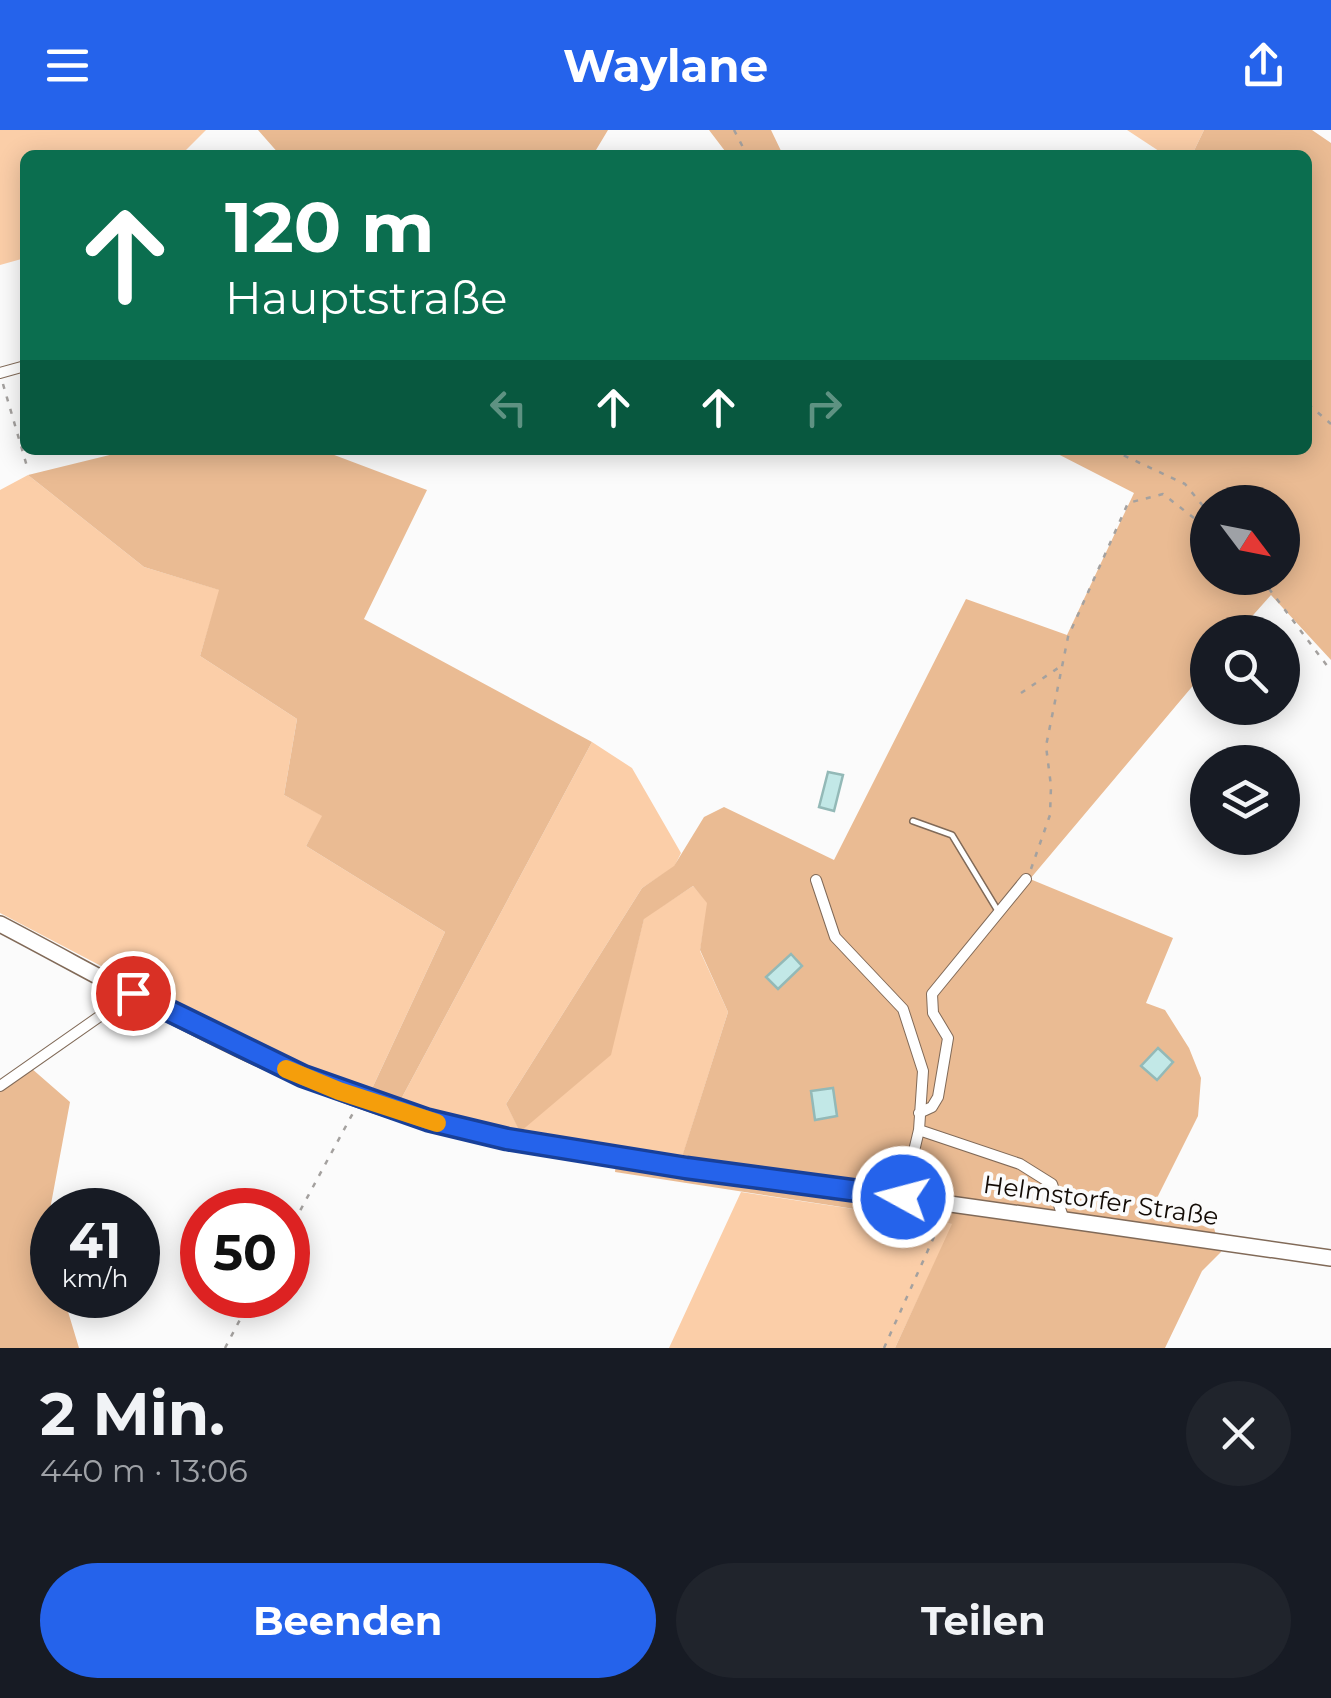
<!DOCTYPE html>
<html lang="de">
<head>
<meta charset="utf-8">
<style>
  body { margin:0; font-family:Montserrat,sans-serif; background:#20242c; color:#f1f3f6; height:100vh; display:flex; flex-direction:column; font-size:38px; white-space:nowrap }
  * { box-sizing:border-box; margin:0 }
  p { font-size:32px; color:#9ea1a6 }
  .icon { flex:none; width:55px; height:55px; fill:none; stroke:currentColor; stroke-width:2; stroke-linecap:round; stroke-linejoin:round }
  .map { position:relative; height:1218px; overflow:hidden }
  .side { display:flex; flex-direction:column; background:#171b24; flex:1 }
  .side>* { flex:none }
  .guide { position:absolute; left:20px; top:20px; width:1292px; height:305px; border-radius:15px; box-shadow:0 5px 25px #0003; background:#0b6e4f; color:#fff; overflow:hidden }
  .needle { width:65px; rotate:122deg }
  .tools { position:absolute; left:1190px; top:355px; display:grid; gap:20px }
  .tools a { display:grid; place-items:center; width:110px; height:110px; border-radius:50%; background:#171b24; box-shadow:0 5px 25px #0003; font-size:50px }
  .speed { position:absolute; left:30px; top:1058px; display:flex; gap:20px; font-size:50px; font-weight:700; text-align:center }
  .speed>* { display:grid; place-content:center; width:130px; height:130px; border-radius:50%; background:#171b24; box-shadow:0 5px 25px #0003; line-height:1 }
  .speed small { font-size:25px; font-weight:400 }
  .speed .limit { border:15px solid #d22; background:#fff; color:#111 }
  .pin { position:absolute; display:grid; place-items:center; width:85px; height:85px; color:#fff; margin:-42px; border:5px solid #fff; border-radius:50%; box-shadow:0 2px 10px #0007 }
  .me { position:absolute; width:110px; margin:-55px; rotate:277deg; stroke-linejoin:round; filter:drop-shadow(0 0 8px #0008) }
  .turn { display:flex; align-items:center; gap:35px; height:210px; padding:0 40px; font-size:45px }
  .turn .icon { width:130px; height:130px; stroke-width:2.5 }
  .turn b { display:block; font-size:70px; line-height:85px }
  .lanes { display:flex; align-items:center; height:95px; padding:0 40px; background:#0003; justify-content:center; gap:50px; direction:ltr }
  .lanes .off { opacity:.35 }
  .round { display:grid; place-items:center; flex:none; width:105px; height:105px; border-radius:52px; background:#20242c }
  .headline { display:flex; align-items:center; justify-content:space-between; height:170px; padding:0 40px }
  h1 { font-size:60px; font-weight:700; line-height:75px }
  .primary-button { display:flex; gap:20px; margin-top:auto; padding:20px 40px }
  .primary-button a { flex:1; height:115px; border-radius:60px; background:#2563eb; color:#fff; font-size:40px; font-weight:700; line-height:115px; text-align:center }
  .primary-button a+a { background:#20242c; color:#f1f3f6 }
  header { display:flex; justify-content:space-between; align-items:center; height:130px; padding:0 40px; background:#2563eb; color:#fff; font-size:45px; font-weight:700 }
  .map>svg:first-child { display:block }
  .green { fill:#fbcea8 }
  .forest { fill:#eabb93; fill-rule:evenodd }
  .building { fill:#c2e8e7; stroke:#93b9b7; stroke-width:2.5 }
  .lines { fill:none; stroke-linecap:round; stroke-linejoin:round }
  .service-casing { stroke:#816a58; stroke-width:8 }
  .minor-casing { stroke:#816a58; stroke-width:12 }
  .secondary-casing { stroke:#816a58; stroke-width:18 }
  .path { stroke:#a4a19f; stroke-width:2.5; stroke-dasharray:5 8; stroke-linecap:butt }
  .service { stroke:#fff; stroke-width:5 }
  .minor { stroke:#fff; stroke-width:10 }
  .secondary { stroke:#fff; stroke-width:15 }
  .route-casing { stroke:#184099; stroke-width:25 }
  .route { stroke:#2563eb; stroke-width:18 }
  .slow { stroke:#f59e0b; stroke-width:18 }
  .labels { text-anchor:middle; stroke-width:8; stroke-linejoin:round; paint-order:stroke }
  .street-label { font-size:25px; fill:#130b05; stroke:#fbfbfb }
</style>
</head>
<body>
<header><svg class="icon" aria-label="menu" viewBox="0 0 24 24"><path d="M4 6h16M4 12h16M4 18h16"/></svg>Waylane<svg class="icon" aria-label="share" viewBox="0 0 24 24"><path d="M12 15V3M7 8l5-5 5 5M5 13v7h14v-7"/></svg></header>
<div class="map">
<svg width="1331" height="1218" viewBox="0 0 1331 1218">
  <rect width="100%" height="100%" fill="#fbfbfb"/>
  <!-- green -->
  <path class="green" d="M0,0H206L181,25H25V128L0,135Z
    M1127,0H1204L1192,25H1165Z
    M28,345L144,437L220,460L200,526L297,589L284,665L323,686L306,716L445,802L370,963L269,924L0,783V360Z
    M592,612L632,638L681,723L674,737L642,758L506,974L520,1001L610,925L644,788L693,756L708,773L700,821L728,882L681,1031L507,1004L399,973Z
    M741,1062L953,1094L895,1218H669Z"/>
  <!-- forest -->
  <path class="forest" d="M258,0H608L593,25H280Z
    M709,0H771L783,25H728Z
    M1204,0H1312L1331,13V530L1271,465L1238,502H1208L1207,539L1030,749L1173,808L1146,873L1165,880L1189,918L1201,948L1198,986L1149,1084L1214,1098L1221,1122L1202,1141L1165,1218H895L952,1094L615,1042L617,1021L681,1030L728,882L700,820L707,773L693,756L644,789L611,925L520,1002L506,974L642,758L674,736L704,687L724,677L834,730L966,469L1067,505L1134,363L1050,320H1308V25H1192ZM1208,372H1282V448H1208Z
    M130,320H321L427,360L364,489L592,612L399,973L370,963L445,802L306,716L322,686L284,665L297,589L200,526L219,460L144,437L28,345Z
    M31,938L70,972L46,1101L52,1126V1165H63L79,1218H0V962Z"/>
  <!-- building -->
  <path class="building" d="M828,642L843,645L834,681L819,677Z
    M791,824L802,836L778,859L766,847Z
    M1158,918L1173,932L1157,950L1141,936Z
    M833,958L837,986L815,990L811,961Z"/>
  <g class="lines">
    <!-- service casing -->
    <g class="service-casing">
      <path id="service" d="M913,691L952,705L998,781"/>
    </g>
    <!-- minor casing -->
    <g class="minor-casing">
      <path id="minor" d="M0,243L25,236
        M816,750L835,807L903,879L923,941L919,1000L903,1067
        M0,956L133,863
        M919,983L932,977L938,967L948,908L933,883L932,864L1026,749
        M919,1000L1020,1034L1052,1054L1064,1090"/>
    </g>
    <!-- secondary casing -->
    <g class="secondary-casing">
      <path id="secondary" d="M0,794C126,860 267,944 404,984C541,1024 687,1038 829,1057C996,1080 1164,1104 1331,1128"/>
    </g>
    <!-- path -->
    <path class="path" d="M734,0L747,25
      M3,254L28,340
      M1308,274L1331,294
      M1112,320L1185,354L1208,382
      M1257,448L1265,456
      M1261,448L1331,541
      M1021,563L1061,536
      M1031,739L1050,685L1051,656L1046,616L1068,507L1128,373L1163,364L1208,399
      M288,1103L353,983
      M225,1218L253,1165
      M884,1218L942,1089"/>
    <!-- service -->
    <use href="#service" class="service"/>
    <!-- minor -->
    <use href="#minor" class="minor"/>
    <!-- secondary -->
    <use href="#secondary" class="secondary"/>
  </g>
  <g class="lines">
    <!-- route casing -->
    <g class="route-casing">
      <path id="route" d="M133,863L303,946L428,990L507,1009L686,1038L903,1067"/>
    </g>
    <!-- route -->
    <use href="#route" class="route"/>
    <!-- slow -->
    <path class="slow" d="M286,939L339,961L437,993"/>
  </g>
  <g class="labels">
    <!-- street labels -->
    <g class="street-label">
      <text transform="translate(1101 1070) rotate(8)" y="9">Helmstorfer Straße</text>
    </g>
  </g>
</svg>
<div class="tools">
<a><svg class="needle" viewBox="-14 -14 28 28"><path d="M0-13l5 13h-10z" fill="#e53935"/><path d="M0 13l5-13h-10z" fill="#9ea1a6"/></svg></a>
<a><svg class="icon" aria-label="search" viewBox="0 0 24 24"><circle cx="10" cy="10" r="6"/><path d="M15 15l6 6"/></svg></a>
<a><svg class="icon" aria-label="layers" viewBox="0 0 24 24"><path d="M12 4l9 5-9 5-9-5zM3 14l9 5 9-5"/></svg></a>
</div>
<div class="speed"><div>41<small>km/h</small></div><div class="limit">50</div></div>
<div class="pin" style="left:133px;top:863px;background:#d93025"><svg class="icon" aria-label="arrive" viewBox="0 0 24 24"><path d="M6 21V4h12l-3 4 3 4H6"/></svg></div>
<svg class="me" style="left:903px;top:1067px" viewBox="-20 -20 40 40"><circle r="17" fill="#2563eb" stroke="#fff" stroke-width="3"/><path d="M0-11L8 9 0 5-8 9z" fill="#fff"/></svg>
<div class="guide">
<div class="turn"><svg class="icon" aria-label="ahead" viewBox="0 0 24 24"><path d="M12 20V5M6 11l6-6 6 6"/></svg><div><b>120 m</b>Hauptstraße</div></div>
<div class="lanes"><svg class="icon off" aria-label="left" viewBox="0 0 24 24"><path d="M17 20v-9H6M10 6l-5 5 5 5"/></svg><svg class="icon" aria-label="ahead" viewBox="0 0 24 24"><path d="M12 20V5M6 11l6-6 6 6"/></svg><svg class="icon" aria-label="ahead" viewBox="0 0 24 24"><path d="M12 20V5M6 11l6-6 6 6"/></svg><svg class="icon off" aria-label="right" viewBox="0 0 24 24"><path d="M7 20v-9h11M14 6l5 5-5 5"/></svg></div>
</div>
</div>
<section class="side">
<div class="headline"><div><h1>2 Min.</h1><p>440 m · 13:06</p></div><a class="round"><svg class="icon" aria-label="close" viewBox="0 0 24 24"><path d="M6 6l12 12M18 6L6 18"/></svg></a></div>
<div class="primary-button"><a>Beenden</a><a>Teilen</a></div>
</section>
</body>
</html>
